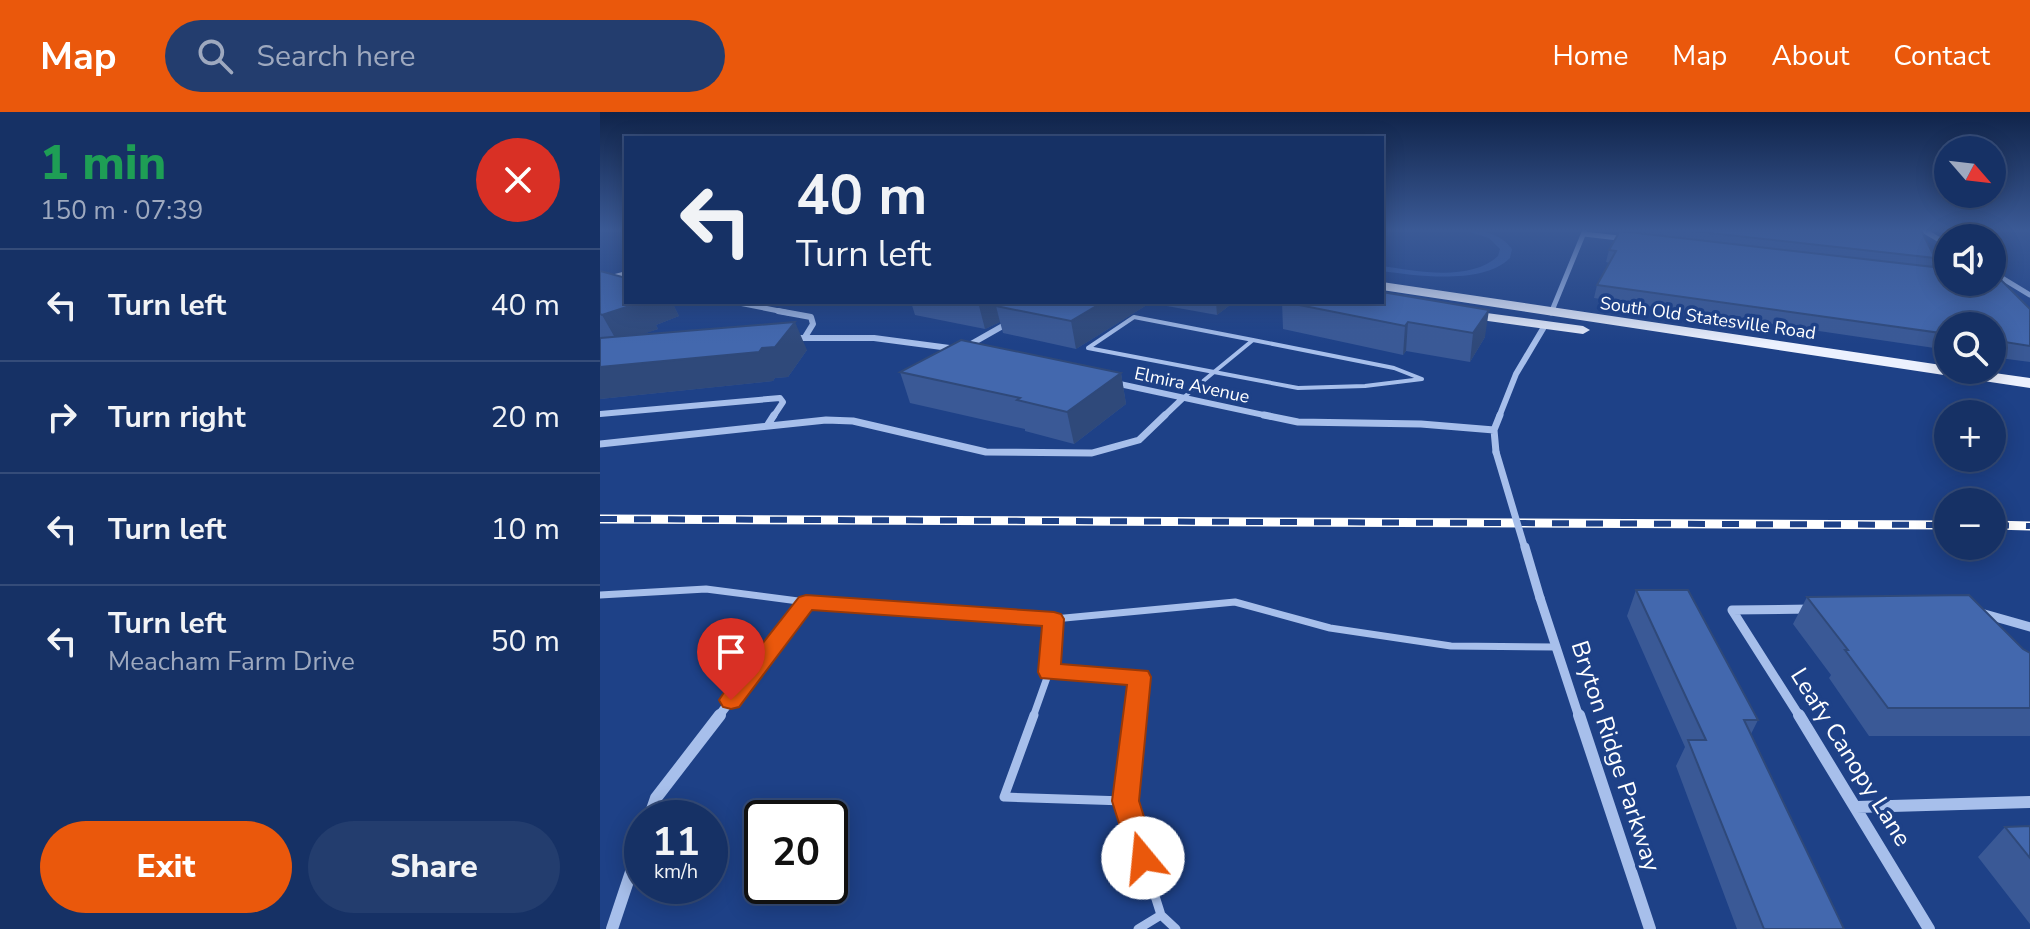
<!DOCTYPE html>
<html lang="en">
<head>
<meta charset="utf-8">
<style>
  body { margin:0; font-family:"Nunito Sans",sans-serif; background:#233d6e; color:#f1f3f6; height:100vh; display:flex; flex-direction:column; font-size:30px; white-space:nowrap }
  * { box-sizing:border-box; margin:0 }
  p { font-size:26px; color:#9ea9bf }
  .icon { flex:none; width:44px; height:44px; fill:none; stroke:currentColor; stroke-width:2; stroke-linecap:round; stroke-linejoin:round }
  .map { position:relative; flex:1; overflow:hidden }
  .drawer { display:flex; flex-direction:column; background:#163165; width:600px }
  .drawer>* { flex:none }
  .top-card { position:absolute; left:24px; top:24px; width:760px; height:168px; border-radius:0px; box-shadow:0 4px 20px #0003,0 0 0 2px #354c79; background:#163165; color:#f1f3f6; overflow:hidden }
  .needle { width:52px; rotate:118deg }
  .fabs { position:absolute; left:1334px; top:24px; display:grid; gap:16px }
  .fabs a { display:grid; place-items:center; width:72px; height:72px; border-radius:50%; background:#163165; box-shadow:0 4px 20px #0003,0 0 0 2px #354c79; font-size:40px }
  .speed { position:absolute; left:24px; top:688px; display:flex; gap:16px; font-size:40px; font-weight:700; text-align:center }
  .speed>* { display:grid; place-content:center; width:104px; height:104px; border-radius:50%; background:#163165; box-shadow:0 4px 20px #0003,0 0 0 2px #354c79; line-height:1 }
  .speed small { font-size:20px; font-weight:400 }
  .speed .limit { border:4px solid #111; border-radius:12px; background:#fff; color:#111 }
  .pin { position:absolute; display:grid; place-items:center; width:68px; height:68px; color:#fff; margin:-82px -34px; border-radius:50% 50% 50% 0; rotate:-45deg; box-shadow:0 0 8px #0007 }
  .pin .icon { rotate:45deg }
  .me { position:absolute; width:88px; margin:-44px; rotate:343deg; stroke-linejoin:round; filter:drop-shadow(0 0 6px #0008) }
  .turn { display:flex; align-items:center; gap:28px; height:168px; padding:0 40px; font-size:36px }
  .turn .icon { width:104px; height:104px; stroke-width:2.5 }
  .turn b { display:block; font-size:56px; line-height:68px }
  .round { display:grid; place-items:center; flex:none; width:84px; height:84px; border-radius:42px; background:#233d6e }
  .head { display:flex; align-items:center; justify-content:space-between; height:136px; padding:0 40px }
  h1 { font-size:48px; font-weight:800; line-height:60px; color:#1e9e55 }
  .cta { display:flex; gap:16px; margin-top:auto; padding:16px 40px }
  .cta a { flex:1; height:92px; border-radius:48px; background:#ea580c; color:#fff; font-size:32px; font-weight:800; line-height:92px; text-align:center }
  .cta a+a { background:#233d6e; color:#f1f3f6 }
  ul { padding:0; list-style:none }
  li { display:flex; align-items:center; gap:24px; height:112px; padding:0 40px; border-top:2px solid #354c79 }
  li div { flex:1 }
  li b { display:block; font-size:30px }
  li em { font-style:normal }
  header { display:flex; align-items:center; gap:48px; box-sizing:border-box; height:112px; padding:0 40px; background:#ea580c; color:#fff }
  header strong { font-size:38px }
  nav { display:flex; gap:44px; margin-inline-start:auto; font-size:28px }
  .search { width:560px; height:72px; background:#233d6e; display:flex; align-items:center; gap:20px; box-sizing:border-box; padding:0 28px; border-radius:44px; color:#9ea9bf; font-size:30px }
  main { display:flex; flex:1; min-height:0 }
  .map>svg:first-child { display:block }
  .green { fill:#3259a4 }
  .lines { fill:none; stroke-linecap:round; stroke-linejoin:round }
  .lane-far2 { stroke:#a7bfeb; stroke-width:4 }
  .lane-far1 { stroke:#a7bfeb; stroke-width:7 }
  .lane { stroke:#a7bfeb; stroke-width:9 }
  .street-far4 { stroke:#a7bfeb; stroke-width:5 }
  .street-far3 { stroke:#a7bfeb; stroke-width:6 }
  .street-far2 { stroke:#a7bfeb; stroke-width:7 }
  .street-far1 { stroke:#a7bfeb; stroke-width:9 }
  .street { stroke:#a7bfeb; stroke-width:12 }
  .secondary { fill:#d3dff8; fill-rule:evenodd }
  .primary { fill:#ecf1fe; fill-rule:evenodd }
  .rail-casing { stroke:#fff; stroke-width:9 }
  .rail { stroke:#1e4187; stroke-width:6; stroke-dasharray:17; stroke-linecap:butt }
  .street-bridge-far1 { stroke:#a7bfeb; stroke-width:7 }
  .street-bridge { stroke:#a7bfeb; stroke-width:9 }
  .wall { fill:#3a5996 }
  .shaded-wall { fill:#2f497a }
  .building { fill:#4368ae; stroke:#2f497a; stroke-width:2 }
  .route { fill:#ea580c; stroke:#983908; stroke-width:2 }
  .labels { text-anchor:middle; stroke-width:7; stroke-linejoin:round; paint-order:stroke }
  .far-street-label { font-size:18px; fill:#fff; stroke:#1e4187 }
  .near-street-label { font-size:24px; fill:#fff; stroke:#1e4187 }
</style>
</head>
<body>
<header>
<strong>Map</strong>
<div class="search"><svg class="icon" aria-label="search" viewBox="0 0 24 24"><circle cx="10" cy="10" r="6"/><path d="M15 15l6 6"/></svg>Search here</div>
<nav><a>Home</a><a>Map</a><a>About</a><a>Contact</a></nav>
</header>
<main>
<section class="drawer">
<div class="head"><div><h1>1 min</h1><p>150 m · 07:39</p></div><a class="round" style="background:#d93025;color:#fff"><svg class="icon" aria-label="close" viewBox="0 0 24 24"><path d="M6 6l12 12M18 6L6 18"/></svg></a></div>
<ul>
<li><svg class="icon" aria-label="left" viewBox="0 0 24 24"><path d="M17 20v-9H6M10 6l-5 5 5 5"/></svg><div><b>Turn left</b></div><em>40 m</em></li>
<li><svg class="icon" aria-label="right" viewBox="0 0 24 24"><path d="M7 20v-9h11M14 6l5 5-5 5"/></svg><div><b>Turn right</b></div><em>20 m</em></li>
<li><svg class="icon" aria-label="left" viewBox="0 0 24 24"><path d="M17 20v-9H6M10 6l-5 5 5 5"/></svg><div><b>Turn left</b></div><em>10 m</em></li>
<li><svg class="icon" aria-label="left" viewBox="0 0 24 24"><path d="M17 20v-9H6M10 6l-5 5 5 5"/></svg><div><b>Turn left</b><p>Meacham Farm Drive</p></div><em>50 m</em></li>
</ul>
<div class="cta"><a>Exit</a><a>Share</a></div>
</section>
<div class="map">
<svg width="1430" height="817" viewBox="0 0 1430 817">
  <rect width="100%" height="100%" fill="#1e4187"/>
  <!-- green -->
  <path class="green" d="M863,118C882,118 900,121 912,137L910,146C883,173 817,164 782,159V154C816,159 870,170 898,144L900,137L889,126Z"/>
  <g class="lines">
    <!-- lane-far2 -->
    <path class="lane-far2" d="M614,260L698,276L765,274L822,267L794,256L653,228
      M614,260L488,236L534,205L653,228
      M614,260L653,228
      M583,286L614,260"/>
    <!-- lane-far1 -->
    <path class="lane-far1" d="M0,483L106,477L206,490L454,507L635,490L730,516L851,534L956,535
      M449,560L540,565L535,605
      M449,560L454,507
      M433,605L449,560"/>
    <!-- lane -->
    <path class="lane" d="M434,603L404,685L525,689L535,603
      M525,689L561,803L576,817
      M538,817L561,803"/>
    <!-- street-far4 -->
    <path class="street-far4" d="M1323,118L1348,133
      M984,122L1027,127
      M1392,160L1430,183
      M134,190L189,201
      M283,190H303
      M951,201L985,118"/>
    <!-- street-far3 -->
    <path class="street-far3" d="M178,199L211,205L213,212L205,225
      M192,226H274L357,237
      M364,236L408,211
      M515,271L673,305
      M0,302L180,286L183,290L173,305
      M563,305L583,286
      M899,305L916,262L944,215"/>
    <!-- street-far2 -->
    <path class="street-far2" d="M664,303L698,310L821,312L894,318
      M167,314L174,303
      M0,332L226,308L253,309L386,340L492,341L539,328L565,303
      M896,340L894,318L900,303"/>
    <!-- street-far1 -->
    <path class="street-far1" d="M940,486L979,605
      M1132,498L1200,605
      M1132,498L1212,497
      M1381,501L1430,515
      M118,605L206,490"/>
    <!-- street -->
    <path class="street" d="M979,603L1050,817
      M1199,603L1329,817
      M1257,695L1430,690
      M49,706L56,686L120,603
      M12,817L42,727"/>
    <!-- secondary -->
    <path class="secondary" d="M26,159V165L0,172V166Z"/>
    <!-- primary -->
    <path class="primary" d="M782,170L1348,254V258H1373L1430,266V276L782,178Z
      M864,198L983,214L990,218L983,222L859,205L857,202Z"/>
    <!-- rail casing -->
    <g class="rail-casing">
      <path id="rail" d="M0,407L1348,413
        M1392,413L1430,414"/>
    </g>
    <!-- rail -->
    <use href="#rail" class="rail"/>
    <!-- street-bridge-far1 -->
    <path class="street-bridge-far1" d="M896,340L925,437"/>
    <!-- street-bridge -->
    <path class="street-bridge" d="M925,435L940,486"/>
  </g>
  <!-- wall -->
  <path class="wall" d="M1025,118H1321L1335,146L1331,155L1344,162L1430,197V250L1392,245V214H1348V238L994,186L997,173L1010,151L1006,150L1009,138L1024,120Z
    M0,159L26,190H72L79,204L56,213L58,217L42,222L207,238L188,265L175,266L173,269L0,287Z
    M311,190H634L617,203L550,191L476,237L403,221L400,210L385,217L315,203Z
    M682,190H782L885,225L870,250L806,239L803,243L683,217Z
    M300,260L521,261L526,292L474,332L425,319V317L310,291Z
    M1036,478L1158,608L1151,622L1244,817H1137L1076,654L1085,635L1027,504Z
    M1207,485L1423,537L1430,541V624H1269L1229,566L1231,563L1193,512Z
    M1430,714V812L1378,745L1405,715Z"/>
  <!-- shaded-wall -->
  <path class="shaded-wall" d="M39,190H72L79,204L56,213L58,217L18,231L2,203Z
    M378,190H437L396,194L400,210L385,217Z
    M503,190L550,191L476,237L471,209Z
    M616,190H634L617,203Z
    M889,198L885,225L870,250L873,221Z
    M195,210L207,238L188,265L175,266L173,269L0,287V255L162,236Z
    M808,210L806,239L803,243L805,214Z
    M521,261L526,292L474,332L467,300Z"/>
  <!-- building -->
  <path class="building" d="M1083,118H1321L1335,146Z
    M1020,119L1342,156L1344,162H1348V170H1392V166L1400,167L1430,197V234L1392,228V214H1348V222L997,173L1016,139L1009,138Z
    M0,159L26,166V190H42L2,203L0,202Z
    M782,180L889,198L873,221L808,210L805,214L684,190H782Z
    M403,190H503L471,209L396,194Z
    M195,210L175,235L162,236L159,240L0,255V226Z
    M361,228L521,261L467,300L417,288L420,286L300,260Z
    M1036,478H1088L1158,608H1144L1244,817H1164L1088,628H1106Z
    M1369,483L1423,537L1430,541V596H1288L1245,538H1248L1207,485Z
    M1430,714V746L1405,715Z"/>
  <!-- sky -->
  <linearGradient id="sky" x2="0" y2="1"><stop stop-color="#10244a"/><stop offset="0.51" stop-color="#3b5a96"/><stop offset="1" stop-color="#3b5a96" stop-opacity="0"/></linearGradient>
  <rect width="1430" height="232" fill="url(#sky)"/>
  <!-- route -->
  <path class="route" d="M206,483L454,500L461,502L464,507L461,552L548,559L551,565L539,689L557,746L553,756L543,760L533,756L512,689L527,573L441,566L438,560L442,514L212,498L139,595L131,597L123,595L119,588L123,582L199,485Z"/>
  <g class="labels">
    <!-- far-street labels -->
    <g class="far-street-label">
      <text transform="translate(1108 206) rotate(8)" y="6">South Old Statesville Road</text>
      <text transform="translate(592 273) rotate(12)" y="6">Elmira Avenue</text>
    </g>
    <!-- near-street labels -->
    <g class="near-street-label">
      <text transform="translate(1016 644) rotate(72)" y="8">Bryton Ridge Parkway</text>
      <text transform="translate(1251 645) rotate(58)" y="8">Leafy Canopy Lane</text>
    </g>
  </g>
</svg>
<div class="fabs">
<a><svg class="needle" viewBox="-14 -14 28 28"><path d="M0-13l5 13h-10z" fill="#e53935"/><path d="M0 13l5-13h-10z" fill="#9ea9bf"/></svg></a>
<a><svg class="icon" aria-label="sound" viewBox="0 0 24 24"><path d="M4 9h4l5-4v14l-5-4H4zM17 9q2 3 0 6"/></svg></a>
<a><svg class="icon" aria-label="search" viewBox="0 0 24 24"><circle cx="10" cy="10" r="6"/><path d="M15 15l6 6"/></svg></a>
<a>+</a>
<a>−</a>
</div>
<div class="speed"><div>11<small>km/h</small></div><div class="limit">20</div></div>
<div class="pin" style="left:131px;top:588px;background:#d93025"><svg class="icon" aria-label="arrive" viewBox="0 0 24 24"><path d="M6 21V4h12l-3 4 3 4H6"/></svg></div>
<svg class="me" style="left:543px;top:746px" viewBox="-20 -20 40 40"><circle r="19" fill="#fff"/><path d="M0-13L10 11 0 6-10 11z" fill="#ea580c"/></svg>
<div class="top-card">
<div class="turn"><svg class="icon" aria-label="left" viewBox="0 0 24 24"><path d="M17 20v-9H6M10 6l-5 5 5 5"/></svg><div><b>40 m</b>Turn left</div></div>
</div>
</div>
</main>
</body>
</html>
